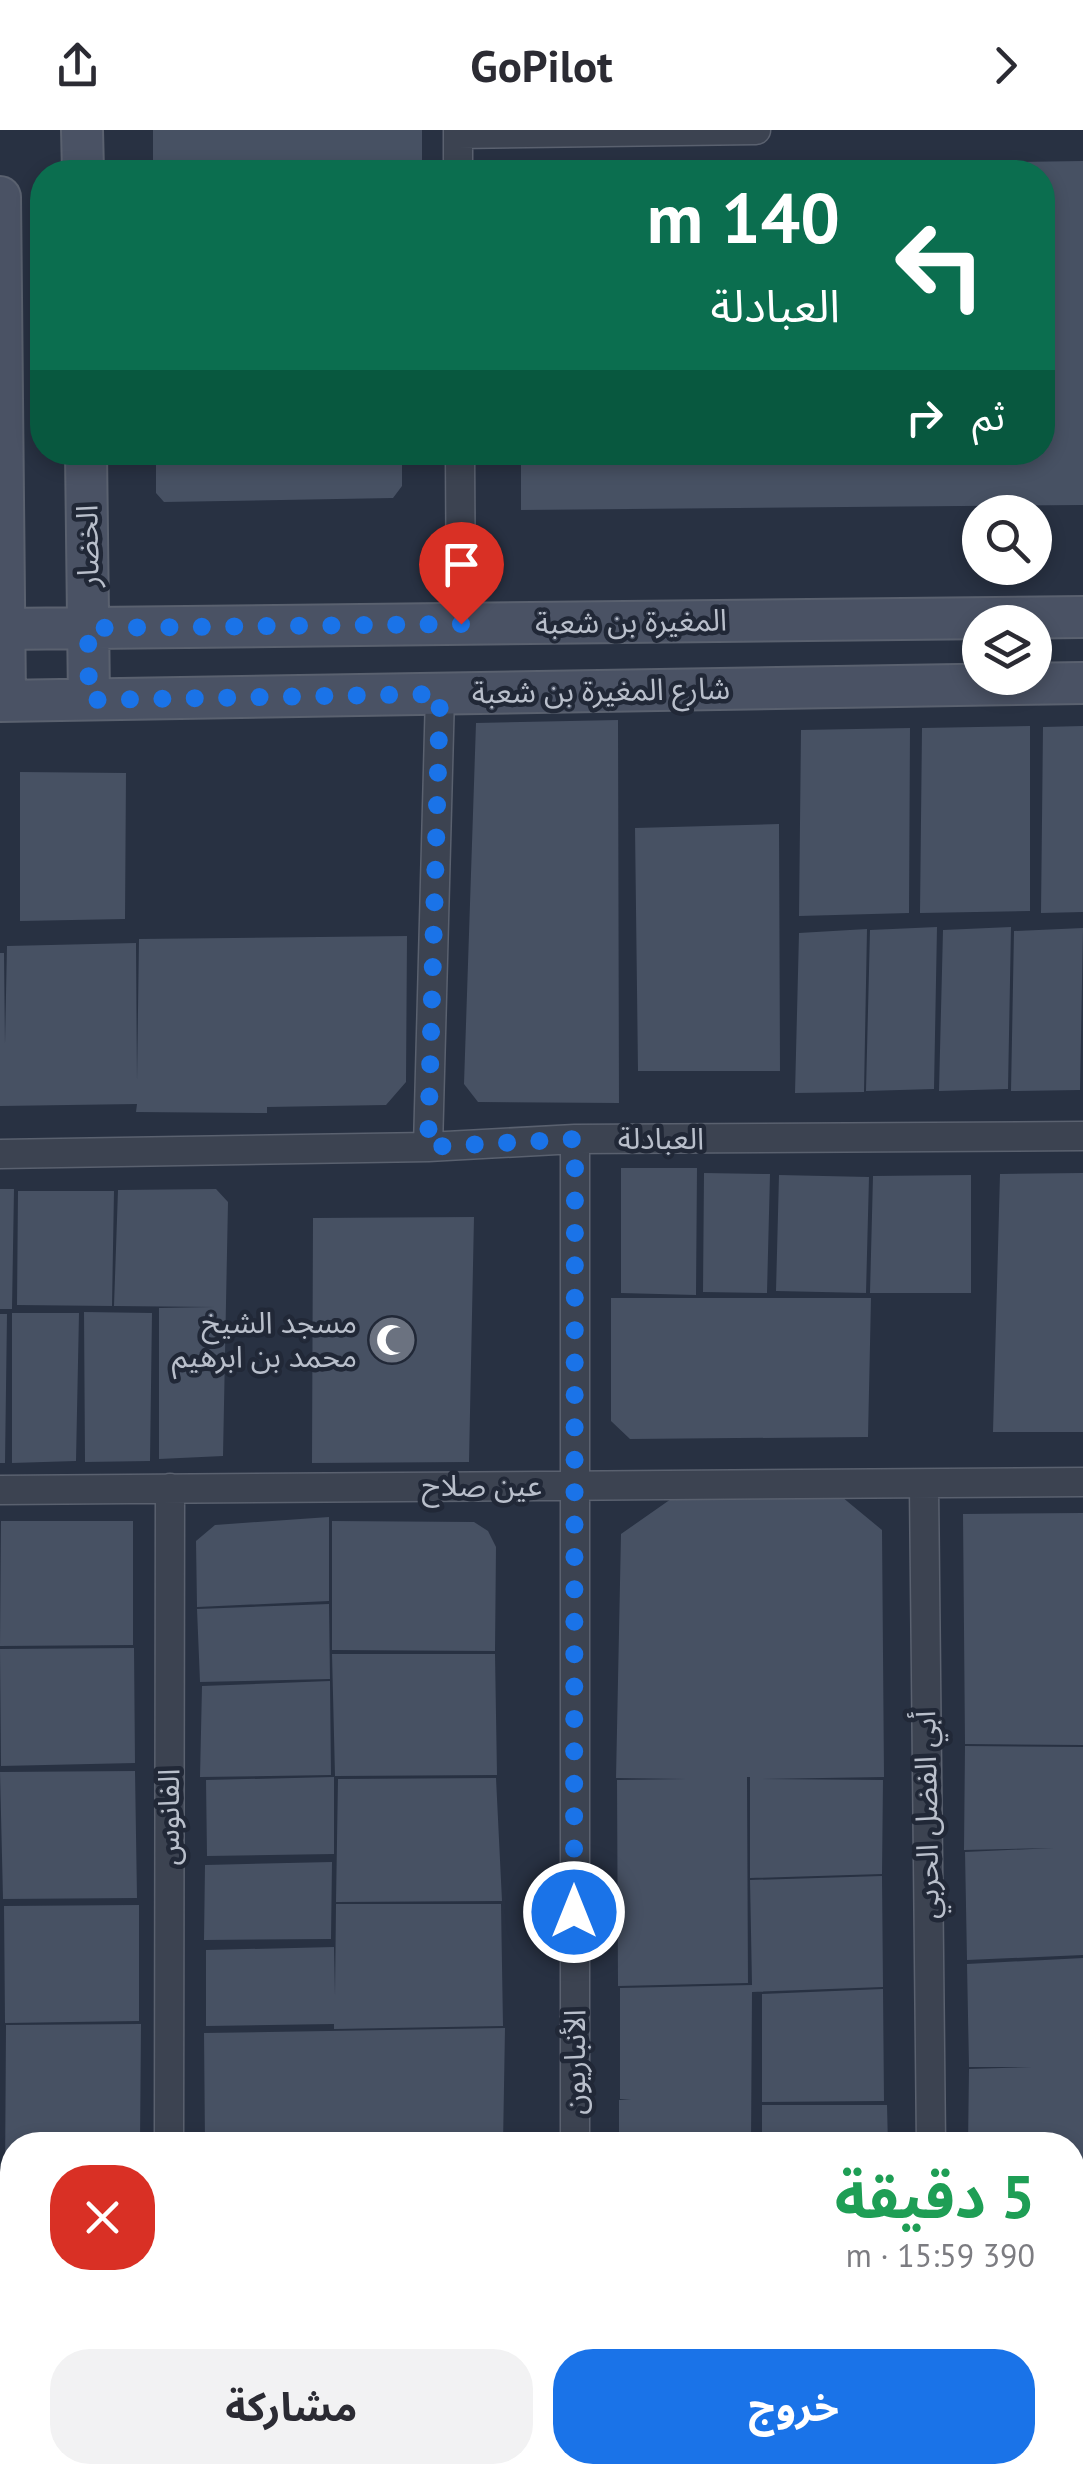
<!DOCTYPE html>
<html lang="ar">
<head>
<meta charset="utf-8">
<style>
  body { margin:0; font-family:"PT Sans","Noto Sans Arabic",sans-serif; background:#f2f2f3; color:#2b2b33; direction:rtl; height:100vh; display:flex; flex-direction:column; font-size:38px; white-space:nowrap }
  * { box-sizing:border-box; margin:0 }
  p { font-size:32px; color:#7c7c81 }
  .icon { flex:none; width:55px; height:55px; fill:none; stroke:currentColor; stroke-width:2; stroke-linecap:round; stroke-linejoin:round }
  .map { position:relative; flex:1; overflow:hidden; direction:ltr }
  .sheet { position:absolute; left:0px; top:2002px; width:1085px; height:352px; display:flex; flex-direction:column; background:#fff; border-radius:40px 40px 0 0; box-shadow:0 5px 15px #0003; direction:rtl }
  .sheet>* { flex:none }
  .banner { position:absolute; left:30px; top:30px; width:1025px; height:305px; border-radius:40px; box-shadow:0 5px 15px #0003; direction:rtl; background:#0b6e4f; color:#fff; overflow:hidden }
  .tools { position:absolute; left:962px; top:365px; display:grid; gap:20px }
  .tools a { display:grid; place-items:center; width:90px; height:90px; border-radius:50%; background:#fff; box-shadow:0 5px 15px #0003; font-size:50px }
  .pin { position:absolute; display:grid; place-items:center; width:85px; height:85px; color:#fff; margin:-102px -42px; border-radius:50% 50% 50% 0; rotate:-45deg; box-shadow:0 0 10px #0007 }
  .pin .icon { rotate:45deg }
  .me { position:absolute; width:110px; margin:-55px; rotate:0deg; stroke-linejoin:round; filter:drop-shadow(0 0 8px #0008) }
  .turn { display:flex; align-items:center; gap:35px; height:210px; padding:0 50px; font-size:45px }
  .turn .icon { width:130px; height:130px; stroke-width:2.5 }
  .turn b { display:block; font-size:70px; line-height:85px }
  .then { display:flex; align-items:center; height:95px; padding:0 50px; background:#0003; gap:20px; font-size:38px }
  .round { display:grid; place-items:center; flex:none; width:105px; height:105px; border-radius:40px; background:#f2f2f3 }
  .head { display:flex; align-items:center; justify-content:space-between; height:170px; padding:0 50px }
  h1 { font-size:60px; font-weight:700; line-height:75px; color:#1e9e55 }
  .action { display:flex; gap:20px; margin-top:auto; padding:20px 50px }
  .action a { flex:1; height:115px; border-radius:40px; background:#1a73e8; color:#fff; font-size:40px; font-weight:700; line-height:115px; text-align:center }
  .action a+a { background:#f2f2f3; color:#2b2b33 }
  header { display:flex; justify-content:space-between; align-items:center; height:130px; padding:0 50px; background:#fff; font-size:45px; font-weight:700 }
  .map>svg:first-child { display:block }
  .building { fill:#475163 }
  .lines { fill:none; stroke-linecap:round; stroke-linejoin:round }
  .street-casing { stroke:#5a616f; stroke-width:31 }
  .secondary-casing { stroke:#5a616f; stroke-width:44 }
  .street { stroke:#3c4351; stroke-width:28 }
  .secondary { stroke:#4a5264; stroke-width:40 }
  .route { stroke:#1a73e8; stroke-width:18; stroke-dasharray:0 32.4 }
  .labels { text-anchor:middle; stroke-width:9; stroke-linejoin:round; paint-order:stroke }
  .street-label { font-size:30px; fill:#b9bfcb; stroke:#212837 }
  .poi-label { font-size:30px; fill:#b9bfcb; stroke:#212837; text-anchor:end }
</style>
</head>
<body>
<header><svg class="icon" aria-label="forward" viewBox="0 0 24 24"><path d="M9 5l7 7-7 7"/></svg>GoPilot<svg class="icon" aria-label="share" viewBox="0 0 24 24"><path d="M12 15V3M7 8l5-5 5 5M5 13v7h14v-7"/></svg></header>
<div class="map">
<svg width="1083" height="2354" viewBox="0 0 1083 2354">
  <rect width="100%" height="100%" fill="#283142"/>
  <!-- building -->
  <path class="building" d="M153,0H422V42H153Z
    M1083,31V375L521,380V322H1042V42H513V39Z
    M156,322H402V356L393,368L164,372L156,363Z
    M618,590L619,973L478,972L464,954L476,593Z
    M1030,596V781L920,783L922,598Z
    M1083,596V782L1041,783L1043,597Z
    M910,598L909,783L799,786L801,600Z
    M20,642L126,643L125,789L20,791Z
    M779,694L780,941H638L635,698Z
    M937,797L934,959L866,961L870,800Z
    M1011,797L1008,959L939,961L943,800Z
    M1083,798L1080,960L1011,961L1014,801Z
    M867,799L864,962L795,963L799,803Z
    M407,806L406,952L386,975L267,977V983L136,982L137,974L0,976V823H4L5,914L7,816L136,813L137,951L139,809Z
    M621,1038H697L696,1165L621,1163Z
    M704,1043L770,1044L767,1163L703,1162Z
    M1083,1043V1302H993L1000,1044Z
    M779,1045L869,1047L866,1163L776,1161Z
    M971,1045V1163H870L873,1046Z
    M0,1059H14L12,1179H0Z
    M216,1059L228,1072L223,1326L159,1329V1178L214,1177L114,1176L118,1060Z
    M18,1061H114L112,1176L17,1175Z
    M474,1087L469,1332L312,1333L313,1088Z
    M611,1168H871L868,1307L630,1309L611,1291Z
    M84,1182L152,1183L150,1331L85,1332Z
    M12,1183H79L76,1331L12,1333Z
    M0,1184H7L5,1333H0Z
    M842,1367L882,1400L884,1647L760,1649L883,1650L882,1744L750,1748V1647H747L748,1853L618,1856L617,1650L685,1649L616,1648L621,1404L671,1369Z
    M1083,1383V1615L965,1614L963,1384Z
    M329,1387V1471L197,1477L196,1411L215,1395Z
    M1,1391H133V1515L0,1516Z
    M332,1391L474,1392L488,1401L496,1417L495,1521L332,1520Z
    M329,1474L330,1549L200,1552L197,1479Z
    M134,1518L135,1633L1,1636L0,1519Z
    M332,1524H495L497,1645L335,1646Z
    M330,1551L331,1645L200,1647L202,1556Z
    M965,1616L1083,1617V1825L967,1830L965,1722L1054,1718L964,1720Z
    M135,1641L137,1768L3,1769L0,1642Z
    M334,1647V1724L207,1726L206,1650Z
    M496,1648L502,1771L336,1772L338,1649Z
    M332,1732L331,1809L204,1810L205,1735Z
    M882,1746L883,1857L752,1862L751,2015H619V1970H631L620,1969V1858L752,1855L750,1750Z
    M336,1774H501L503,1896L334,1899V1894L206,1896V1820L334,1817L335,1865Z
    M139,1775V1891L5,1893L4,1776Z
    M1083,1828V2060H1072V2015H968L969,1939L1032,1937H969L967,1834Z
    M883,1859L884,1971L762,1972V1864Z
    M141,1894L140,2015H12V2048H5L6,1895Z
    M505,1898L503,2015H205L204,1903Z
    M762,1975H887L888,2015H762Z
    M1083,2145V2282H1072V2146Z
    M9,2205H12V2278H6Z
    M1072,2289H1083V2354H984V2342H1072Z
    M18,2342H133V2354H18Z
    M152,2342H266V2354H151Z
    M283,2342H398V2354H283Z
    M418,2342H536V2354H418Z
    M627,2342H757V2354H627Z
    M770,2342H888V2354H771Z"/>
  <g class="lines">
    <!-- street casing -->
    <g class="street-casing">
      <path id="street" d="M458,0V42
        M458,4L756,0
        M460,322L461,494
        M428,1017L440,564
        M0,1024L428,1017L575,1009L1083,1006
        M924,1356L931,2015
        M0,1360L1083,1352
        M169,2015L170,1358
        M575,2015V1009
        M0,2091H12
        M1072,2099L1083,2098
        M575,2342V2354
        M930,2354V2342"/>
    </g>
    <!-- secondary casing -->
    <g class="secondary-casing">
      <path id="secondary" d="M82,0L83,42
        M0,67L5,571
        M86,322L89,569
        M0,499L1083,487
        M0,571L1083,553"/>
    </g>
    <!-- street -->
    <use href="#street" class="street"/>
    <!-- secondary -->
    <use href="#secondary" class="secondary"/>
  </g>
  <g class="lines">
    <!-- route -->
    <path class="route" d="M461,494L88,498L89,570L440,564L428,1017L575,1009L574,1782"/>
  </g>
  <!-- icons -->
  <defs>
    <g id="mosque-disc" transform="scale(2.5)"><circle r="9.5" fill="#6b7280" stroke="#212837"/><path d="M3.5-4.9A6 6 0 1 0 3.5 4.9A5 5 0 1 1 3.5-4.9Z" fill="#fff"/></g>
  </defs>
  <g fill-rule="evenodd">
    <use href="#mosque-disc" x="392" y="1210"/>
  </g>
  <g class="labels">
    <!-- street labels -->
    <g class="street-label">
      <text transform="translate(88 416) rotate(-91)" y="10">الخضار</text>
      <text transform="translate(631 492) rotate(-1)" y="10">المغيرة بن شعبة</text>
      <text transform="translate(601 561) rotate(-1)" y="10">شارع المغيرة بن شعبة</text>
      <text x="661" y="1019">العبادلة</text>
      <text x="482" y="1366">عين صلاح</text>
      <text transform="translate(927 1685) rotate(-91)" y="10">أبي الفضل الحربي</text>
      <text transform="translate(169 1687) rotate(-90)" y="10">الفانوس</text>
      <text transform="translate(575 1932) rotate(-90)" y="10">الأنباريون</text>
    </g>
    <!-- poi labels -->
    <g class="poi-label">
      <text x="357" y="1203">مسجد الشيخ<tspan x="357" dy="34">محمد بن ابرهيم</tspan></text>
    </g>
  </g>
</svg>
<div class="tools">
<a><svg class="icon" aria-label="search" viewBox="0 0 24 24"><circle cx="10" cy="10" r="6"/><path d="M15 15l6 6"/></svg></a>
<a><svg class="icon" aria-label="layers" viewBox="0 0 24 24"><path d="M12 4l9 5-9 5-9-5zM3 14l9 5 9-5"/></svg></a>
</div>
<div class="pin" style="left:461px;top:494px;background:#d93025"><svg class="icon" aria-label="arrive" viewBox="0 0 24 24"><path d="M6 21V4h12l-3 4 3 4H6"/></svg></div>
<svg class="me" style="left:574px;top:1782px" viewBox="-20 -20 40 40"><circle r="17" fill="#1a73e8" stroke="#fff" stroke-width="3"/><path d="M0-11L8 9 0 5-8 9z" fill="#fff"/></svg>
<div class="banner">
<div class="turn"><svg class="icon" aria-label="left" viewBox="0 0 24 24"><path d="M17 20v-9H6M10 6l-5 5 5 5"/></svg><div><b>140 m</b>العبادلة</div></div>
<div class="then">ثم<svg class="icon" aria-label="right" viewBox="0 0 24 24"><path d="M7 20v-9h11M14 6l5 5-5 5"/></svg></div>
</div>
<section class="sheet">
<div class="head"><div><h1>5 دقيقة</h1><p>390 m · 15:59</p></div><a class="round" style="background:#d93025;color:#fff"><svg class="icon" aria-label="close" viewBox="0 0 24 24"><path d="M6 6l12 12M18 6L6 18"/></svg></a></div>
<div class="action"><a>خروج</a><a>مشاركة</a></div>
</section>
</div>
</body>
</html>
